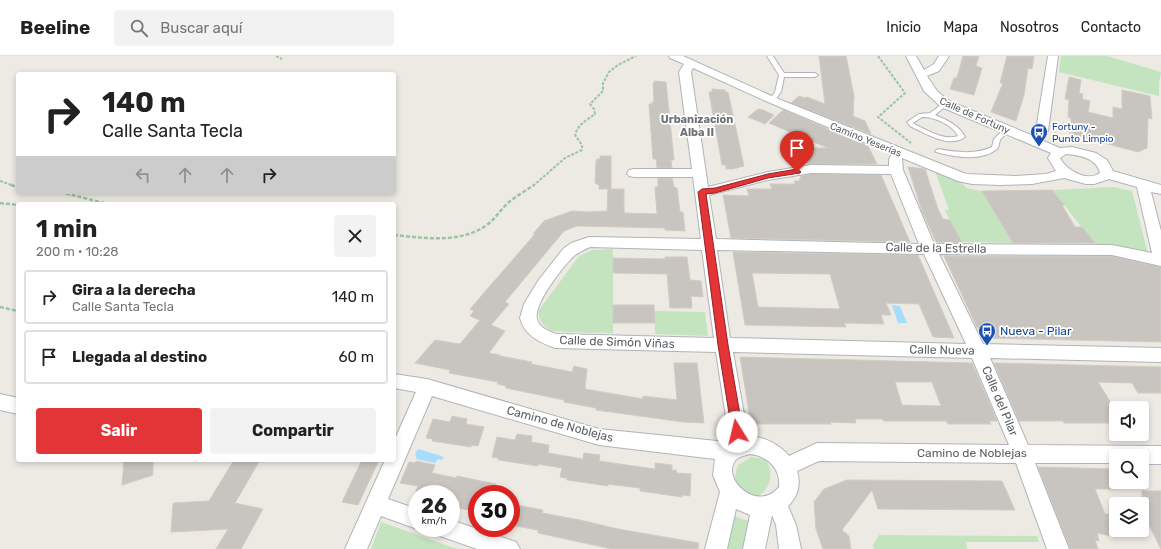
<!DOCTYPE html>
<html lang="es">
<head>
<meta charset="utf-8">
<style>
  body { margin:0; font-family:Rubik,sans-serif; background:#f2f2f2; color:#222; height:100vh; display:flex; flex-direction:column; font-size:15px; white-space:nowrap }
  * { box-sizing:border-box; margin:0 }
  p { font-size:13px; color:#767676 }
  .icon { flex:none; width:22px; height:22px; fill:none; stroke:currentColor; stroke-width:2; stroke-linecap:round; stroke-linejoin:round }
  .map { position:relative; flex:1; overflow:hidden }
  .panel { position:absolute; left:16px; top:146px; width:380px; height:260px; display:flex; flex-direction:column; background:#fff; border-radius:4px; box-shadow:0 2px 6px #0003 }
  .panel>* { flex:none }
  .banner { position:absolute; left:16px; top:16px; width:380px; height:122px; border-radius:4px; box-shadow:0 2px 6px #0003; background:#fff; color:#222; overflow:hidden }
  .buttons { position:absolute; left:1109px; top:345px; display:grid; gap:8px }
  .buttons a { display:grid; place-items:center; width:40px; height:40px; border-radius:4px; background:#fff; box-shadow:0 2px 6px #0003; font-size:20px }
  .speed { position:absolute; left:408px; top:429px; display:flex; gap:8px; font-size:20px; font-weight:700; text-align:center }
  .speed>* { display:grid; place-content:center; width:52px; height:52px; border-radius:50%; background:#fff; box-shadow:0 2px 6px #0003; line-height:1 }
  .speed small { font-size:10px; font-weight:400 }
  .speed .limit { border:6px solid #d22; background:#fff; color:#111 }
  .pin { position:absolute; display:grid; place-items:center; width:34px; height:34px; color:#fff; margin:-41px -17px; border-radius:50% 50% 50% 0; rotate:-45deg; box-shadow:0 0 4px #0007 }
  .pin .icon { rotate:45deg }
  .me { position:absolute; width:44px; margin:-22px; rotate:351deg; stroke-linejoin:round; filter:drop-shadow(0 0 3px #0008) }
  .turn { display:flex; align-items:center; gap:14px; height:84px; padding:0 20px; font-size:18px }
  .turn .icon { width:52px; height:52px; stroke-width:2.5 }
  .turn b { display:block; font-size:28px; line-height:34px }
  .lanes { display:flex; align-items:center; height:38px; padding:0 20px; background:#0003; justify-content:center; gap:20px; direction:ltr }
  .lanes .off { opacity:.35 }
  .round { display:grid; place-items:center; flex:none; width:42px; height:42px; border-radius:4px; background:#f2f2f2 }
  .headline { display:flex; align-items:center; justify-content:space-between; height:68px; padding:0 20px }
  h1 { font-size:24px; font-weight:700; line-height:30px }
  .cta { display:flex; gap:8px; margin-top:auto; padding:8px 20px }
  .cta a { flex:1; height:46px; border-radius:4px; background:#e33437; color:#fff; font-size:16px; font-weight:700; line-height:46px; text-align:center }
  .cta a+a { background:#f2f2f2; color:#222 }
  ul { padding:0; list-style:none }
  li { display:flex; align-items:center; gap:12px; height:54px; margin:0 8px 6px; padding:0 12px; border:2px solid #e0e0e0; border-radius:4px }
  li div { flex:1 }
  li b { display:block; font-size:15px }
  li em { font-style:normal }
  header { display:flex; align-items:center; gap:24px; box-sizing:border-box; height:56px; padding:0 20px; background:#fff; border-bottom:1px solid #e0e0e0 }
  header strong { font-size:19px }
  nav { display:flex; gap:22px; margin-inline-start:auto; font-size:14px }
  .search { width:280px; height:36px; background:#f2f2f2; display:flex; align-items:center; gap:10px; box-sizing:border-box; padding:0 14px; border-radius:4px; color:#767676; font-size:15px }
  .map>svg:first-child { display:block }
  .green { fill:#c4e4c0 }
  .water { fill:#a5defc }
  .building { fill:#c8c5c0; stroke:#d2cbc2; fill-rule:evenodd }
  .lines { fill:none; stroke-linecap:round; stroke-linejoin:round }
  .lane-casing { stroke:#b0b4b8; stroke-width:2 }
  .street-casing { stroke:#b0b4b8; stroke-width:2 }
  .path-far1 { stroke:#9ac5a2; stroke-width:2; stroke-dasharray:3 1.5; stroke-linecap:butt }
  .path { stroke:#9ac5a2; stroke-width:2.5; stroke-dasharray:4 2; stroke-linecap:butt }
  .lane { fill:#fff; fill-rule:evenodd }
  .street { fill:#fff; fill-rule:evenodd }
  .route { fill:#e33437; stroke:#942224 }
  .labels { text-anchor:middle; stroke-width:3.5; stroke-linejoin:round; paint-order:stroke }
  .far-street-label { font-size:10px; fill:#5b5f63; stroke:#fff }
  .far-transit-label { font-size:10px; fill:#164399; stroke:#fff; text-anchor:start }
  .far-neighbourhood-label { font-size:11px; font-weight:bold; fill:#6c7175; stroke:#fff }
  .street-label { font-size:12px; fill:#5b5f63; stroke:#fff }
  .transit-label { font-size:12px; fill:#164399; stroke:#fff; text-anchor:start }
</style>
</head>
<body>
<header>
<strong>Beeline</strong>
<div class="search"><svg class="icon" aria-label="search" viewBox="0 0 24 24"><circle cx="10" cy="10" r="6"/><path d="M15 15l6 6"/></svg>Buscar aquí</div>
<nav><a>Inicio</a><a>Mapa</a><a>Nosotros</a><a>Contacto</a></nav>
</header>
<div class="map">
<svg width="1161" height="493" viewBox="0 0 1161 493">
  <rect width="100%" height="100%" fill="#edeae3"/>
  <!-- green -->
  <path class="green" d="M1061,0H1107L1161,16L1159,27V40L1059,16Z
    M935,115L962,127L966,132L982,135L1014,187L961,186L945,154H949Z
    M1113,131L1132,135L1148,198L1110,189H1096L1052,134Z
    M613,193V277C599,276 563,278 551,274C542,270 538,263 539,254L579,200L592,194Z
    M654,255L705,256L708,280L655,278Z
    M751,401L765,403C776,416 770,436 754,442C738,431 731,429 738,409Z
    M732,458L741,463L751,465L746,493H725Z
    M381,466L454,492L459,493H371Z
    M879,479L1037,480L1039,486H966L967,493H874L873,489Z"/>
  <!-- water -->
  <path class="water" d="M892,249L900,250L907,267H898Z
    M418,393L422,394L444,401L442,404L438,403L435,407L417,403L415,398Z"/>
  <!-- building -->
  <path class="building" d="M819,0H846L854,40L853,60L865,65L871,78L791,47L799,40L805,42L807,41L825,48Z
    M963,0H979L976,10L982,12L974,39L950,33L954,22H957Z
    M1007,0H1034L1032,13L1028,12L1024,39L1016,65L991,56L1003,27H1000Z
    M1069,21L1081,24L1079,37L1083,38L1082,43L1090,45L1088,56L1113,62V51L1122,53V34L1150,40L1152,63L1148,62L1147,92L1138,96L1070,78L1071,62L1068,61L1069,44L1065,43Z
    M654,25L666,26L674,104H671L672,112H657L656,103H653L649,48H652V46H654L653,27H655Z
    M712,33L725,34V36H728L744,110L733,113H726V109H722L709,36H712Z
    M758,53L763,54L774,59L765,68L748,61Z
    M783,54L868,90L877,108H806L814,92H828L769,67Z
    M600,100H611V133H624V157L657,158L655,131H658V122H672L674,131L677,132L680,156H683L685,175L665,174V172L577,170L564,175L505,246L509,248L491,269L505,275L489,297L500,299V300L532,306L531,308L572,316L574,310L587,313L585,333L643,343V340L677,344L674,307H697L704,367L683,366L596,354V352L564,346V344L506,332V330L497,328L498,326L449,317L450,314L415,307L435,284L460,288L480,264L470,260L474,255L470,253L535,178H533L544,165L572,155L587,156L607,155L608,133H599V129L595,127L596,105L597,103H600Z
    M908,111L925,113L938,153L943,163L950,164L962,187L936,186L922,155Z
    M811,118L881,119L910,186L731,182L723,139L749,140L747,133H772L770,128H795L794,125H799L801,120Z
    M1052,134L1064,149H1062L1075,171H1082L1095,187H1013L982,135Z
    M733,196L918,199L954,282L933,281L919,248L886,247L891,259H881L884,268L844,267L846,271L745,269ZM752,217L830,218L840,253L758,251Z
    M944,200H1112L1161,211V286L982,282Z
    M665,201H687L690,224L701,225L703,241L691,240L692,252H670L667,218L613,217V202L665,203Z
    M613,249H654L655,267H613Z
    M740,301L972,307L997,365H989L991,368H948L946,365H883V363H855L856,367L830,366L831,368H751ZM895,326H932L941,350L902,349Z
    M994,307L1161,311V337H1138L1132,327L1098,326L1116,355V367H1064L1063,365H1019Z
    M452,360L467,363L466,368L484,371L478,390L471,389V391L432,385L433,383L426,382L433,363L450,366Z
    M517,378L532,380L531,386L549,389L548,397L583,403L584,397L600,399L599,405L655,413V407L672,409V414H676L677,417L691,418L690,440L682,439V441L640,435V432L615,429L608,428V430L567,424V422L560,421L562,412L538,408V410L498,404V402L492,401L497,381L515,384Z
    M124,404H153V419L122,429Z
    M234,404H260L235,447L263,453L241,493H216L228,473L171,476L173,447L209,445Z
    M362,404H379L358,449L342,446Z
    M416,405L435,409L432,417L456,422L457,420L496,428L492,438H477V448L475,455L458,452L460,445L451,443V438H415L418,430L400,427L409,406L415,407Z
    M1038,411L1116,413V433H1095L1105,458H1116V481L1097,477L1099,485L1095,484L1098,493H1070Z
    M847,424L1002,425L1015,454L878,453L872,434L842,474L849,480L851,493H823L816,473L814,446L824,433Z
    M1142,435H1161V493L1142,455Z
    M511,448L543,454L542,457L580,464L618,473L699,487L698,493H612L538,477V474L511,469Z"/>
  <g class="lines">
    <!-- lane casing -->
    <g class="lane-casing">
      <path id="lane" d="M767,0H773L784,17H815L818,19L815,21H784L781,36L774,45H770L769,44L775,36L779,19Z
        M945,46L948,48L947,49L935,59C947,64 959,69 965,81C949,93 925,77 910,70L907,66L919,58L930,57ZM922,61C935,61 953,69 958,80C944,85 927,74 914,68L913,67Z
        M1007,71L1010,73L1000,84L998,92C983,106 954,101 936,96L935,95L938,93C956,96 975,99 992,91L994,83L1005,72Z"/>
    </g>
    <!-- street casing -->
    <g class="street-casing">
      <path id="street" d="M669,0H683L776,42L966,118L1016,120L1046,118L1056,115L1048,102L1051,97L941,51L924,35L906,0H916L924,14L934,8L939,0H949L939,15L927,20L937,35L949,45L1031,79L1036,74L1048,0H1058L1048,75L1041,84L1060,92L1072,91L1096,97L1107,104L1113,115L1161,129V138L1151,136L1161,175V210L1112,199L939,198L983,288L1161,292V306L990,302L1028,389L1161,390V408H1142V400H1116V407H1035L1069,493H1047L1016,407L819,405L797,415C801,428 798,441 788,450L796,469L801,493H779L776,469L772,459L765,493H743L750,459L736,453L727,493H705L720,436L713,419L715,403L599,389L432,340L388,443L417,453V472H420L417,473L381,460L367,493H345L385,404H394V385L416,336L394,332V318L427,323L599,373L717,385L727,389L730,387L716,296L555,292C539,286 525,280 520,262L524,248L538,225L563,193L571,187L589,181L701,183L693,121H634L629,120L627,117L629,114L634,113H692L679,16L684,8L670,2ZM693,12L768,46L892,98L889,103V110L811,109L768,116L708,131L691,16ZM1066,98C1079,99 1097,102 1100,117C1087,126 1067,115 1060,102ZM902,102L958,125L972,128L1000,129L1032,128L1064,122L1086,128H1094L1109,123L1137,131L1152,197L1112,189L934,188L903,114ZM811,117L891,118L919,188L716,183L709,139L768,124ZM590,191L702,194L714,282L556,278C549,275 538,271 537,263C533,249 563,210 574,200C579,196 584,194 590,191ZM717,194L924,198L966,288L730,282ZM733,296L972,302L1009,389L817,387L789,400C780,389 762,379 748,381ZM750,398C768,400 781,413 779,431C756,459 717,418 738,402C741,400 747,399 750,398Z
        M0,338L18,342V358L0,354Z
        M451,464L516,486L520,493H477L437,479L434,472H451Z"/>
    </g>
    <!-- path-far1 -->
    <path class="path-far1" d="M276,0L282,3
      M878,0L905,37L878,61L911,87
      M0,125L14,130
      M533,130L565,102L582,94V89L575,79C578,68 587,64 595,58L594,53L590,48L603,35V27L609,16L618,9L636,0"/>
    <!-- path -->
    <path class="path" d="M11,129L18,131
      M60,136L108,148
      M0,147L18,149
      M394,179C426,182 459,188 487,169C496,162 501,153 509,146C517,140 526,134 534,129
      M0,251L18,255"/>
    <!-- lane -->
    <use href="#lane" class="lane"/>
    <!-- street -->
    <use href="#street" class="street"/>
  </g>
  <!-- route -->
  <path class="route" d="M797,113L801,116L800,117L768,122L715,137L706,138L728,289L743,376L741,379L737,381L734,379L732,376L718,289L698,136L702,133L715,132L768,118Z"/>
  <!-- icons -->
  <defs>
    <g id="bus-pin" transform="scale(0.9)"><path d="M0 17L-7.5 6A9.5 9.5 0 1 1 7.5 6Z" fill="#1a4fb4" stroke="#fff"/><path d="M-5-6H5V4H4V6H2V4H-2V6H-4V4H-5ZM-3.5-4V0h7V-4ZM-3.5 1.2v1.5H-2V1.2ZM2 1.2v1.5H3.5V1.2Z" fill="#fff"/></g>
  </defs>
  <g fill-rule="evenodd">
    <use href="#bus-pin" x="1039" y="76"/>
    <use href="#bus-pin" x="987" y="275"/>
  </g>
  <g class="labels">
    <!-- far-street labels -->
    <g class="far-street-label">
      <text transform="translate(975 59) rotate(24)" y="4">Calle de Fortuny</text>
      <text transform="translate(866 83) rotate(22)" y="4">Camino Yeserías</text>
    </g>
    <!-- far-transit labels -->
    <g class="far-transit-label">
      <text x="1052" y="74">Fortuny -<tspan x="1052" dy="12">Punto Limpio</tspan></text>
    </g>
    <!-- far-neighbourhood labels -->
    <g class="far-neighbourhood-label">
      <text x="697" y="67">Urbanización<tspan x="697" dy="13">Alba II</tspan></text>
    </g>
    <!-- street labels -->
    <g class="street-label">
      <text transform="translate(936 192) rotate(1)" y="4">Calle de la Estrella</text>
      <text transform="translate(617 286) rotate(2)" y="4">Calle de Simón Viñas</text>
      <text transform="translate(942 294) rotate(1)" y="4">Calle Nueva</text>
      <text transform="translate(1000 345) rotate(67)" y="4">Calle del Pilar</text>
      <text transform="translate(560 368) rotate(15)" y="4">Camino de Noblejas</text>
      <text x="972" y="401">Camino de Noblejas</text>
    </g>
    <!-- transit labels -->
    <g class="transit-label">
      <text x="1000" y="279">Nueva - Pilar</text>
    </g>
  </g>
</svg>
<div class="buttons">
<a><svg class="icon" aria-label="sound" viewBox="0 0 24 24"><path d="M4 9h4l5-4v14l-5-4H4zM17 9q2 3 0 6"/></svg></a>
<a><svg class="icon" aria-label="search" viewBox="0 0 24 24"><circle cx="10" cy="10" r="6"/><path d="M15 15l6 6"/></svg></a>
<a><svg class="icon" aria-label="layers" viewBox="0 0 24 24"><path d="M12 4l9 5-9 5-9-5zM3 14l9 5 9-5"/></svg></a>
</div>
<div class="speed"><div>26<small>km/h</small></div><div class="limit">30</div></div>
<div class="pin" style="left:797px;top:116px;background:#d93025"><svg class="icon" aria-label="arrive" viewBox="0 0 24 24"><path d="M6 21V4h12l-3 4 3 4H6"/></svg></div>
<svg class="me" style="left:737px;top:376px" viewBox="-20 -20 40 40"><circle r="19" fill="#fff"/><path d="M0-13L10 11 0 6-10 11z" fill="#e33437"/></svg>
<div class="banner">
<div class="turn"><svg class="icon" aria-label="right" viewBox="0 0 24 24"><path d="M7 20v-9h11M14 6l5 5-5 5"/></svg><div><b>140 m</b>Calle Santa Tecla</div></div>
<div class="lanes"><svg class="icon off" aria-label="left" viewBox="0 0 24 24"><path d="M17 20v-9H6M10 6l-5 5 5 5"/></svg><svg class="icon off" aria-label="ahead" viewBox="0 0 24 24"><path d="M12 20V5M6 11l6-6 6 6"/></svg><svg class="icon off" aria-label="ahead" viewBox="0 0 24 24"><path d="M12 20V5M6 11l6-6 6 6"/></svg><svg class="icon" aria-label="right" viewBox="0 0 24 24"><path d="M7 20v-9h11M14 6l5 5-5 5"/></svg></div>
</div>
<section class="panel">
<div class="headline"><div><h1>1 min</h1><p>200 m · 10:28</p></div><a class="round"><svg class="icon" aria-label="close" viewBox="0 0 24 24"><path d="M6 6l12 12M18 6L6 18"/></svg></a></div>
<ul>
<li><svg class="icon" aria-label="right" viewBox="0 0 24 24"><path d="M7 20v-9h11M14 6l5 5-5 5"/></svg><div><b>Gira a la derecha</b><p>Calle Santa Tecla</p></div><em>140 m</em></li>
<li><svg class="icon" aria-label="arrive" viewBox="0 0 24 24"><path d="M6 21V4h12l-3 4 3 4H6"/></svg><div><b>Llegada al destino</b></div><em>60 m</em></li>
</ul>
<div class="cta"><a>Salir</a><a>Compartir</a></div>
</section>
</div>
</body>
</html>
